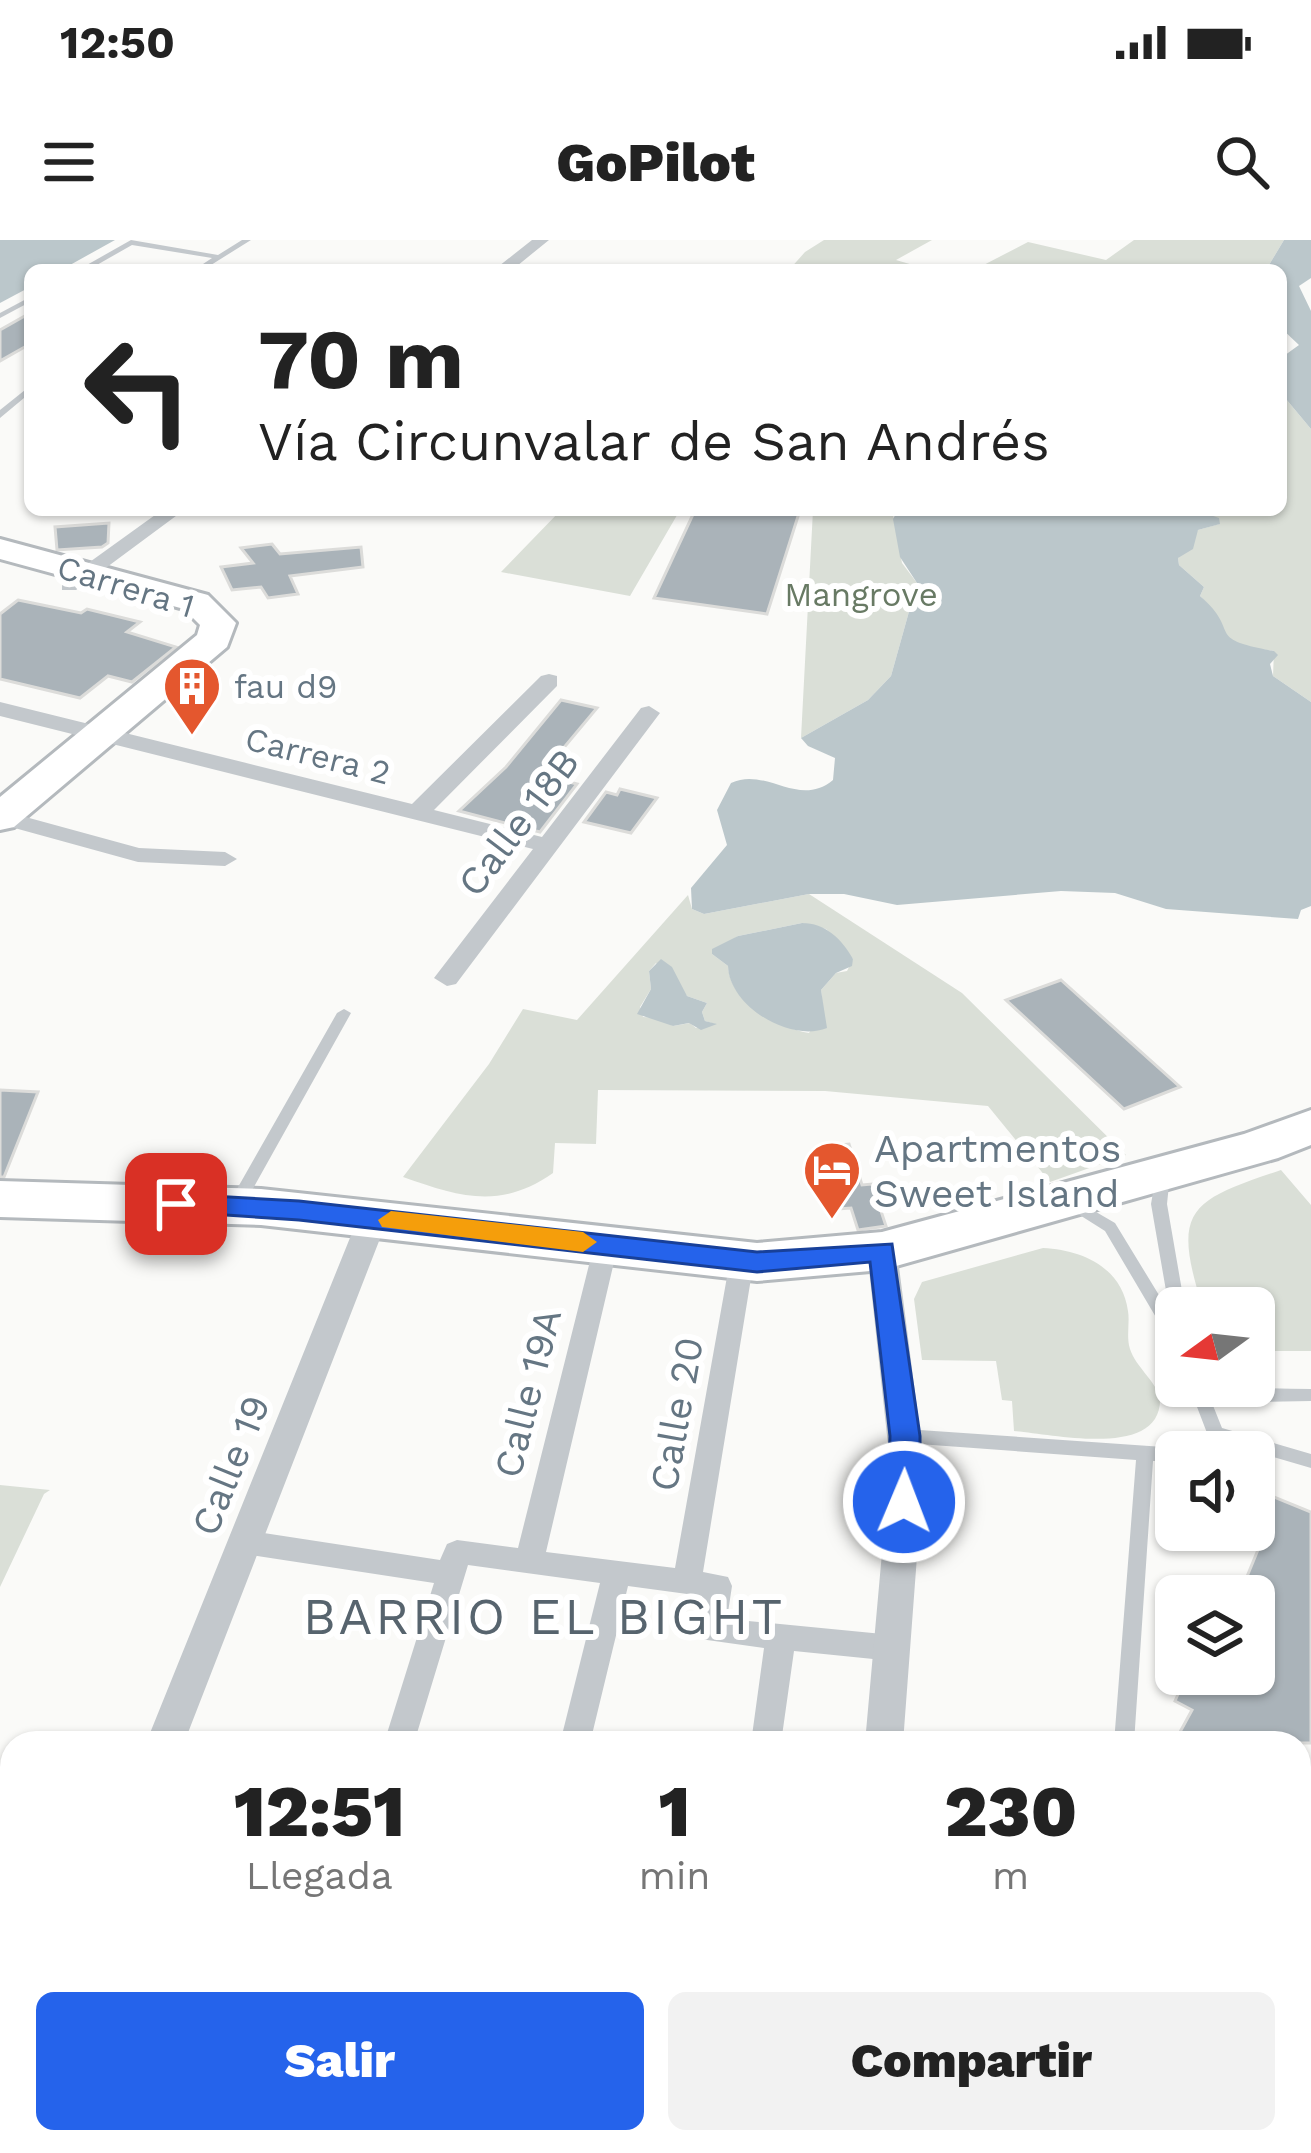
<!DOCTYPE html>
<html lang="es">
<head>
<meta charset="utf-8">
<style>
  body { margin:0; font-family:"Work Sans",sans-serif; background:#f2f2f2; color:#222; height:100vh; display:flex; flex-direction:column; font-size:45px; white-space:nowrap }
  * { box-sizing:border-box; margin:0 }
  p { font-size:39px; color:#767676 }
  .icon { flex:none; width:66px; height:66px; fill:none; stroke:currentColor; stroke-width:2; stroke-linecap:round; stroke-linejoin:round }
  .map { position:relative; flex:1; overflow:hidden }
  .side { position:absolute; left:0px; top:1491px; width:1311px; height:423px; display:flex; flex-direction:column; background:#fff; border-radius:36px 36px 0 0; box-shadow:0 3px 9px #0004 }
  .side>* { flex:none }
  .banner { position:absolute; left:24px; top:24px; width:1263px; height:252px; border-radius:18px; box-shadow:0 3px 9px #0004; background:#fff; color:#222; overflow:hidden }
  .needle { width:78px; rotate:255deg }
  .buttons { position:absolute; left:1155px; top:1047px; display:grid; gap:24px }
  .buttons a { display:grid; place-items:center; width:120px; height:120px; border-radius:18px; background:#fff; box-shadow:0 3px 9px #0004; font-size:60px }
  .pin { position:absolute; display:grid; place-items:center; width:102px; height:102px; color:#fff; margin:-51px; border-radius:24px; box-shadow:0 6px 18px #0006 }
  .me { position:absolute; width:132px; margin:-66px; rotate:1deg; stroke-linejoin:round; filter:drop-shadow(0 0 9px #0008) }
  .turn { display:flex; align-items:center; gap:42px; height:252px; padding:0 36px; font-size:54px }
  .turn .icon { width:156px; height:156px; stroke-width:2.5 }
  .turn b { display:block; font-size:84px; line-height:102px }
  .eta { display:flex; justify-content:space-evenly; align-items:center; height:204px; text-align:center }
  .eta b { font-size:72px; font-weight:800; line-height:84px }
  .primary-button { display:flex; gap:24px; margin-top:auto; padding:24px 36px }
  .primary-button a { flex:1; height:138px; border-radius:18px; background:#2563eb; color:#fff; font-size:48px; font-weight:800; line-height:138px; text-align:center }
  .primary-button a+a { background:#f2f2f2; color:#222 }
  .status { display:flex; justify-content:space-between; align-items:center; height:84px; padding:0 60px; background:#fff; direction:ltr }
  .status svg { height:33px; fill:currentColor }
  header { display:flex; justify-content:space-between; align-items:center; height:156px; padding:0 36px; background:#fff; font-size:54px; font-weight:800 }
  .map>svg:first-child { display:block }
  .green { fill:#dadfd7; fill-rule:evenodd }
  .water { fill:#bbc7cb }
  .building { fill:#aab3b9; stroke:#dcdcda; stroke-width:3 }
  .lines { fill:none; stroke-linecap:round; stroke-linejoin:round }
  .trunk-casing { stroke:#b4b9bd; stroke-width:6 }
  .service { fill:#c3c8cc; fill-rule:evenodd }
  .pedestrian { fill:#c3c8cc; fill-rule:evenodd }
  .minor { fill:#c3c8cc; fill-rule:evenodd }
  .trunk { fill:#fff; fill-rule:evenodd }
  .route { fill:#2563eb; stroke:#184099; stroke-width:3 }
  .slow { fill:#f59e0b }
  .labels { text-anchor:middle; stroke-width:12; stroke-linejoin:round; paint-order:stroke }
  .far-street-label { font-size:33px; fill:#657683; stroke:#fff }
  .far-park-label { font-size:33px; fill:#687a64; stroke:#fff }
  .far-poi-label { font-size:33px; fill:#657683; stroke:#fff; text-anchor:start }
  .street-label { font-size:39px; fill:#657683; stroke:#fff }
  .poi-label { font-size:39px; fill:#657683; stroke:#fff; text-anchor:start }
  .near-neighbourhood-label { font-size:51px; letter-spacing:3px; fill:#57646e; stroke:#fff }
</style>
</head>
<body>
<div class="status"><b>12:50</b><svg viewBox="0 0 49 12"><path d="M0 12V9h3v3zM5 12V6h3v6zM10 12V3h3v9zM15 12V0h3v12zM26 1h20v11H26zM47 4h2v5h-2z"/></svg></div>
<header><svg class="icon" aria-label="menu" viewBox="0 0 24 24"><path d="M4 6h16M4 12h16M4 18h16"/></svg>GoPilot<svg class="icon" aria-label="search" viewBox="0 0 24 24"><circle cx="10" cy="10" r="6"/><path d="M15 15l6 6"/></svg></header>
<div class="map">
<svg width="1311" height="1913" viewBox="0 0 1311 1913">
  <rect width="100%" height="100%" fill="#fafaf8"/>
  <!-- green -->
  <path class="green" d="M824,0H932L896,20L930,30H789L805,12Z
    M1134,0H1284L1266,30H974L1028,2L1106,20Z
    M1281,153L1311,189V462L1273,436L1274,411C1264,409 1254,409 1244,407C1221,402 1218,371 1200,356L1204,347L1179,325L1178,318L1198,290L1219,284L1196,270H1281Z
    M561,270H680L630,356L501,332Z
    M813,270H898L893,275L902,323L917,343L891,436L868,460L801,498Z
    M809,654L962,753L1126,915L1050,942L988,866L825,851L598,850L596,904L555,903L553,933C500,970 460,957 403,937L489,824L523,769L577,780L688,655L692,669L704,674ZM802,683L826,689L853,719L847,731L836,733L821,750L823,770L809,793C776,787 731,764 728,726L712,714L738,696ZM656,723L687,756L707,763L702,772L705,781L715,784L696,788L690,783L673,786L660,778L643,777L640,767L651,749L649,731Z
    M1281,930L1311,965V1111H1254V1068H1203C1171,969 1189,961 1281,930Z
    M1043,1008C1082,1010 1122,1027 1128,1071C1130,1083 1126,1096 1130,1109C1136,1127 1153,1138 1160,1157C1163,1220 1054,1194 1014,1191L1012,1161L1002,1160L996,1121L922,1120L914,1059L922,1042Z
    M0,1245L50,1250L44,1254L0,1347Z"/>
  <!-- water -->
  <path class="water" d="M0,0H115L61,30H30V47L0,63Z
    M1284,0H1311V38L1299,46L1311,71V189L1281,153V118L1299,105L1281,88V30H1266Z
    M898,270H1196L1219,278L1220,284L1198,290L1193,309L1178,318L1179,325L1204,347L1200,356C1243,393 1202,398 1274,411L1278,415L1270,424L1273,436L1311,462V666L1301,670L1298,679L1166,669L1115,653L1061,651L897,665L844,654H809L704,674L692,669L691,648L727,605L717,570L731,543C766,526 798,569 833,540L835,518L808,506L801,498L868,460L891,436L917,343L900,317L893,279Z
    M802,683C825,683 842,699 853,719L852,726L836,733L821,750L827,788C790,803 729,766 728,726L712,714V709L738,696Z
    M661,719L672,727L687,756L707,763L702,772L705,781L717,784L701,790L689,783L673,786L637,774L651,749L649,731Z"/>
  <!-- building -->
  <path class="building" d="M30,73V104L0,121V90Z
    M695,270H800L767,374L654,358Z
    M109,283L108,303L102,307L57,310L55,287Z
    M272,304L280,314L361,307L363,327L290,336L298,354L268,358L261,347L232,350L221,327L253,323L241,308Z
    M18,360L81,373L87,369L140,382L127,392L176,407L132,442L108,436L80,458L0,439V374Z
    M561,460L597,468L541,535L577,544L540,592L459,571L506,527Z
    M620,549L657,558L631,593L584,582L606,552L617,555Z
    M1061,740L1180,847L1124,869L1006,760Z
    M0,850L38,852L4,937H0Z
    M849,904L862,945L872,944L886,986L858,990L851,968L838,969L818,907Z
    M1269,1255L1311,1272V1503H1174L1192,1470L1175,1461L1187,1434H1254V1356H1239L1262,1300L1254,1296V1261Z"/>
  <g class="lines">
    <!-- trunk casing -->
    <g class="trunk-casing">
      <path id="trunk" d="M0,299L208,355L236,383L227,407L14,587L0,590V557L197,395L200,385L184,369L0,319Z
        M1311,870V905L1278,918L882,1030L757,1041L261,985L0,977V941L261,949L757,1003L882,992L1244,894Z"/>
    </g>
    <!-- service -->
    <path class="service" d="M131,0L218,15L242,0H251L203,30H194L212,18L132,5L88,30H78Z
      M30,57V62L0,78V73Z
      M30,146V153L0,178V170Z
      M344,769L351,773L245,963L242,967H232L229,963L337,773Z
      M1163,930L1170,935L1167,964L1185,1068H1176V1074L1169,1068L1151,964L1156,935Z
      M1072,958L1115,983L1176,1083V1103L1170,1101L1105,991L1067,967L1064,963L1067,959Z
      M1189,1146C1230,1146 1270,1149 1311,1149V1161L1259,1162L1208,1153L1222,1188L1311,1214V1228L1219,1201L1216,1207L1202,1212H1176V1221H1153L1134,1503H1114L1136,1220L905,1203L899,1201L897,1196L899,1191L905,1189L1178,1208L1204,1197L1207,1193Z
      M1304,1591L1311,1593C1311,1605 1311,1612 1299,1616V1593Z"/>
    <!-- pedestrian -->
    <path class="pedestrian" d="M606,996L618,1005L546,1312L675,1328L730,1020L742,1011L754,1020L703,1332L728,1337L732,1346L727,1379L893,1395L903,1399L908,1408L903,1417L893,1421L794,1411L781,1503H751L764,1408L700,1399L695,1390L702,1356L628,1346L590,1503H560L600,1343L468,1325L414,1503H384L434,1343L245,1314L235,1310L231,1302L235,1294L245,1290L440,1320L447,1304L457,1300L518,1308L594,1005Z
      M12,1900L47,1902V1913H11Z
      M231,1902H267V1913H231Z
      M692,1902H728L726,1913H690Z"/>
    <!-- minor -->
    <path class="minor" d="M532,0H549L512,30H494Z
      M162,270H184L76,350H62V342Z
      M549,434L557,436V446L434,570L542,597L641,468L649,466L660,473L456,744L447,746L434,738L533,609L0,476V462L412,564L541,436Z
      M0,570L139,608L225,612L237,619L225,626L138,622L0,584Z
      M373,967L384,970L388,978L184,1503H146L358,978L362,970Z
      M882,1000L893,1003L897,1011L924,1223L903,1503H865L890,1223L867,1011L871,1003Z
      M483,1902H548L553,1913H487Z
      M824,1902H868V1913H822Z"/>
    <!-- trunk -->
    <use href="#trunk" class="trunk"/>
  </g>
  <!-- route -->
  <path class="route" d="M176,954L299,961L757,1012L892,1004L920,1196V1262L915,1271L904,1275L893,1271L888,1262L890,1196L870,1022L757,1032L299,980L166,971L162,964Z"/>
  <!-- slow -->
  <path class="slow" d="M391,971L583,992L597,1002L583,1012L382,987L378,980Z"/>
  <!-- icons -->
  <defs>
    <g id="building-pin" transform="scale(3)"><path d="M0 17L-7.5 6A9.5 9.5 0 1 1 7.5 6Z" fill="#e4572e" stroke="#fff"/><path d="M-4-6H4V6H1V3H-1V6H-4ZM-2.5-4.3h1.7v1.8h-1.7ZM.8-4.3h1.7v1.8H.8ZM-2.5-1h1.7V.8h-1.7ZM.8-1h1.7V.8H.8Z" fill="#fff"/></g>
    <g id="hotel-pin" transform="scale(3)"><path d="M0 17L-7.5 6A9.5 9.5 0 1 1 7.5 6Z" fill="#e4572e" stroke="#fff"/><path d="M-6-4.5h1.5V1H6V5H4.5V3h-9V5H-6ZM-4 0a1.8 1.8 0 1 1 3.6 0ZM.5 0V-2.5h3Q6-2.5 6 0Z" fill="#fff"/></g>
  </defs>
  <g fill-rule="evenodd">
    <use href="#building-pin" x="192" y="446"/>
    <use href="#hotel-pin" x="832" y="930"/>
  </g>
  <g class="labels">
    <!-- far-street labels -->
    <g class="far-street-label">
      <text transform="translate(126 346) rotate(17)" y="12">Carrera 1</text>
      <text transform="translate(318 515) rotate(14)" y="12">Carrera 2</text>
    </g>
    <!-- far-park labels -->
    <g class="far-park-label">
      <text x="861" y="366">Mangrove</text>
    </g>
    <!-- far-poi labels -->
    <g class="far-poi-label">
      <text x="234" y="458">fau d9</text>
    </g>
    <!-- street labels -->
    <g class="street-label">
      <text transform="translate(518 582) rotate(-53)" y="14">Calle 18B</text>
      <text transform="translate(527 1153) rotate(-76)" y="14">Calle 19A</text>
      <text transform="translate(676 1174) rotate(-80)" y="14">Calle 20</text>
      <text transform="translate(230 1225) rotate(-68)" y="14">Calle 19</text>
    </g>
    <!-- poi labels -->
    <g class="poi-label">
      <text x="874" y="922">Apartmentos<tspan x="874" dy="45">Sweet Island</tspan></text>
    </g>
    <!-- near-neighbourhood labels -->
    <g class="near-neighbourhood-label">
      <text x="544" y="1394">BARRIO EL BIGHT</text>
    </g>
  </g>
</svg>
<div class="buttons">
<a><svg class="needle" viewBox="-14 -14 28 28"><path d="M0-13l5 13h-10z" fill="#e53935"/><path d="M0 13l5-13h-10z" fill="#767676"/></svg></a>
<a><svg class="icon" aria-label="sound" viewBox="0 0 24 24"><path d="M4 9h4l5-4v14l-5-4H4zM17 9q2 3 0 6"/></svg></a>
<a><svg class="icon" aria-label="layers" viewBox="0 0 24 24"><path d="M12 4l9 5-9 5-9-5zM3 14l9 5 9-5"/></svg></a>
</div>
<div class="pin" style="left:176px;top:964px;background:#d93025"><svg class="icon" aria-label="arrive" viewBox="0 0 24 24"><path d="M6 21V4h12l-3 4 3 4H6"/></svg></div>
<svg class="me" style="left:904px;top:1262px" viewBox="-20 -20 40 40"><circle r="17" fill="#2563eb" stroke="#fff" stroke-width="3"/><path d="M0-11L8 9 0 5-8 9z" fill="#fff"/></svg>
<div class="banner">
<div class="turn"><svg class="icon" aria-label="left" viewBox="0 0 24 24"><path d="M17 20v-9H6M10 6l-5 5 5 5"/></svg><div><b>70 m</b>Vía Circunvalar de San Andrés</div></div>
</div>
<section class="side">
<div class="eta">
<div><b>12:51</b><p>Llegada</p></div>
<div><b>1</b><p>min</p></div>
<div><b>230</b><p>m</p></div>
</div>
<div class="primary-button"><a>Salir</a><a>Compartir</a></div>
</section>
</div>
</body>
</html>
